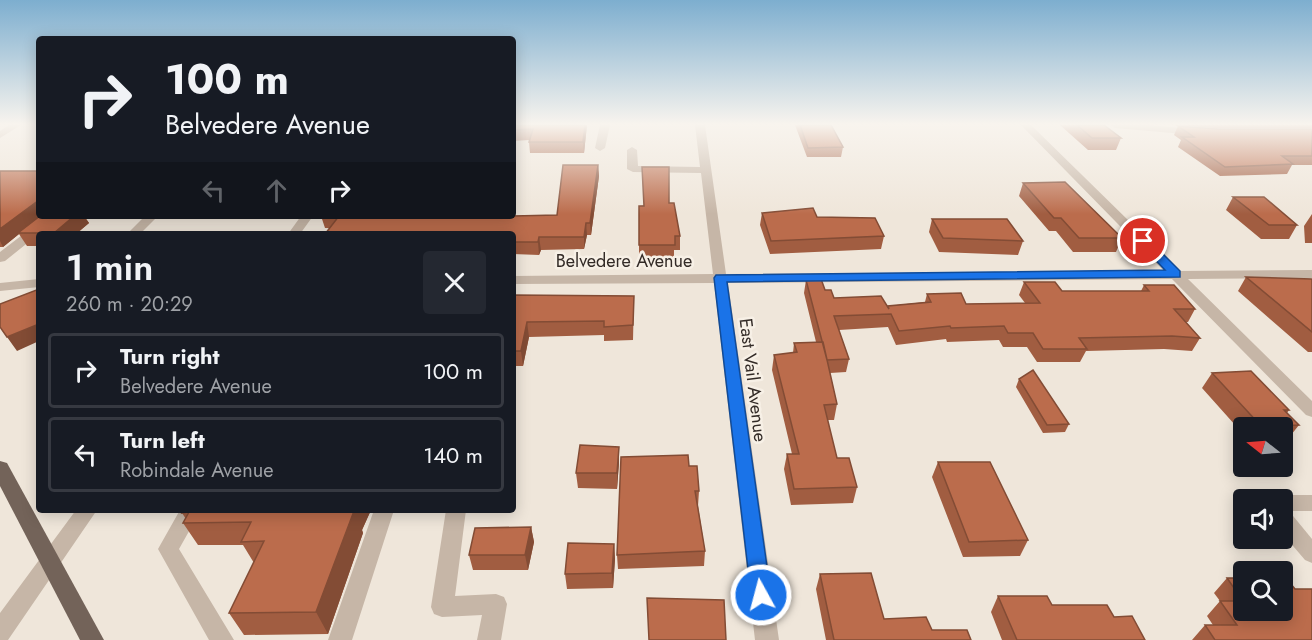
<!DOCTYPE html>
<html lang="en">
<head>
<meta charset="utf-8">
<style>
  body { margin:0; font-family:Jost,sans-serif; background:#242831; color:#f1f3f6; height:100vh; display:flex; flex-direction:column; font-size:22px; white-space:nowrap }
  * { box-sizing:border-box; margin:0 }
  p { font-size:20px; color:#9ea1a6 }
  .icon { flex:none; width:33px; height:33px; fill:none; stroke:currentColor; stroke-width:2; stroke-linecap:round; stroke-linejoin:round }
  .map { position:relative; flex:1; overflow:hidden }
  .panel { position:absolute; left:36px; top:231px; width:480px; height:282px; display:flex; flex-direction:column; background:#171b24; border-radius:6px; box-shadow:0 3px 15px #0003 }
  .panel>* { flex:none }
  .hud { position:absolute; left:36px; top:36px; width:480px; height:183px; border-radius:6px; box-shadow:0 3px 15px #0003; background:#171b24; color:#f1f3f6; overflow:hidden }
  .needle { width:39px; rotate:287deg }
  .tools { position:absolute; left:1233px; top:417px; display:grid; gap:12px }
  .tools a { display:grid; place-items:center; width:60px; height:60px; border-radius:6px; background:#171b24; box-shadow:0 3px 15px #0003; font-size:30px }
  .pin { position:absolute; display:grid; place-items:center; width:51px; height:51px; color:#fff; margin:-26px; border:3px solid #fff; border-radius:50%; box-shadow:0 2px 6px #0007 }
  .me { position:absolute; width:66px; margin:-33px; rotate:353deg; stroke-linejoin:round; filter:drop-shadow(0 0 4px #0008) }
  .turn { display:flex; align-items:center; gap:21px; height:126px; padding:0 30px; font-size:27px }
  .turn .icon { width:78px; height:78px; stroke-width:2.5 }
  .turn b { display:block; font-size:42px; line-height:51px }
  .lanes { display:flex; align-items:center; height:57px; padding:0 30px; background:#0003; justify-content:center; gap:30px; direction:ltr }
  .lanes .off { opacity:.35 }
  .round { display:grid; place-items:center; flex:none; width:63px; height:63px; border-radius:6px; background:#242831 }
  .summary { display:flex; align-items:center; justify-content:space-between; height:102px; padding:0 30px }
  h1 { font-size:36px; font-weight:600; line-height:45px }
  ul { padding:0; list-style:none }
  li { display:flex; align-items:center; gap:18px; height:75px; margin:0 12px 9px; padding:0 18px; border:3px solid #363941; border-radius:6px }
  li div { flex:1 }
  li b { display:block; font-size:22px }
  li em { font-style:normal }
  .map>svg:first-child { display:block }
  .lines { fill:none; stroke-linecap:round; stroke-linejoin:round }
  .minor { fill:#c6b6a7; fill-rule:evenodd }
  .major { fill:#736359; fill-rule:evenodd }
  .wall { fill:#a15d41 }
  .shaded-wall { fill:#834c35 }
  .building { fill:#bb6c4c; stroke:#834c35; stroke-width:1.5 }
  .route { fill:#1a73e8; stroke:#114b97; stroke-width:1.5 }
  .labels { text-anchor:middle; stroke-width:5; stroke-linejoin:round; paint-order:stroke }
  .street-label { font-size:18px; fill:#332b27; stroke:#f7f0e6 }
</style>
</head>
<body>
<div class="map">
<svg width="1312" height="640" viewBox="0 0 1312 640">
  <rect width="100%" height="100%" fill="#efe6da"/>
  <g class="lines">
    <!-- minor -->
    <path class="minor" d="M9,125H21L0,138V131Z
      M600,125H610L605,148L600,151L595,148Z
      M695,125H705L726,274L1164,271L1021,125H1031L1180,271L1312,270V278L1188,279L1312,401V417L1306,415L1172,279L728,283L779,640H755L714,283L513,284V276L713,274L701,173L633,172L627,169V150L632,147L637,150L638,166L700,167Z
      M1110,125H1147L1195,129L1200,132L1195,135L1115,128Z
      M47,216H61L5,261L0,262V252Z
      M145,216H158L140,234H127Z
      M301,216H313L300,234H288Z
      M39,279V287L0,291V283Z
      M1282,495H1312V511H1289L1312,539V563L1305,560L1282,533V500H1274Z
      M76,510H97L8,640H0V613Z
      M180,510H201L179,549L234,640H209L158,549Z
      M374,510H394L352,640H328Z
      M446,510H466L455,596L496,594L504,597L507,604L501,640H477L482,615L442,617L434,614L431,607Z"/>
    <!-- major -->
    <path class="major" d="M0,461L7,463L104,640H80L0,486Z"/>
  </g>
  <!-- wall -->
  <path class="wall" d="M513,125H587L584,153H530L529,142V140L513,141Z
    M795,125H831L843,147L841,157H807Z
    M1060,125H1104L1121,138L1116,150H1088Z
    M1176,125H1312V128H1214Z
    M1178,126L1218,129H1312V165H1292L1287,174L1220,176L1178,147L1181,140L1174,135Z
    M598,165L599,176L591,235H587L584,249L541,250L539,255L513,254V234L325,228L321,216H513L557,215Z
    M0,171L39,216H84L89,223L76,234H39V246H27L19,234L3,247H0Z
    M1023,183L1122,238L1116,252H1073L1056,231H1049L1019,196Z
    M1233,197L1297,225L1289,239H1261L1226,210Z
    M669,203L680,236V250H674V259H639V206Z
    M762,213L817,217L884,236L881,249L770,254L760,225Z
    M1312,214V243H1305L1304,226Z
    M932,219L1023,241L1018,255L939,252L929,232Z
    M1246,277L1312,279V352H1308L1238,291Z
    M806,280L825,290L834,298L887,306L925,302L927,294L966,304L1025,303L1019,295L1024,282L1062,291H1141L1144,285L1195,309L1188,322H1186L1200,338L1192,351L1164,349L1086,351L1080,362H1037L1027,347H1003L999,340L947,342L946,339L896,345L888,327L839,330L849,359L846,372L830,373L837,404L834,420H827L837,458L857,487L853,503L791,505L784,469L787,454H792L772,370L774,355L793,353L794,343L816,342L804,293Z
    M513,295L634,296L633,340L604,341V335L529,337L523,366H513Z
    M1212,373L1289,410L1287,413L1299,425L1287,440L1282,441V428H1244V435L1202,388Z
    M1019,379L1069,424L1065,432L1043,433L1016,387Z
    M619,462L617,489L578,488L576,473Z
    M938,462L1028,540L1020,556L963,557L932,477Z
    M689,466L699,491L698,506L705,551L704,566L618,569L617,555Z
    M184,510H371L362,530L363,533L328,634L244,635L229,613L254,563L243,545H198L183,523L186,519L182,513Z
    M531,527L534,542L528,570H473L469,555Z
    M614,544L615,559L613,588L567,589L565,574Z
    M820,574L884,619L971,640H826L816,589Z
    M1227,578L1295,589L1312,640H1192L1205,625H1213L1207,616L1220,601L1214,593Z
    M998,596L1114,617L1145,640H1002L991,612Z"/>
  <!-- shaded-wall -->
  <path class="shaded-wall" d="M585,125H587L584,153L583,142Z
    M598,165L599,176L591,235L590,223Z
    M39,200V216H43L18,233L19,234L3,247L0,241V229Z
    M74,216H84L89,223L76,234H55L54,233Z
    M586,223L587,235L584,249V237Z
    M539,237L541,250L539,255L538,242Z
    M527,322L529,337L523,366L521,351Z
    M39,324V341L17,351L7,337Z
    M619,447V462L617,489V473Z
    M352,510H371L362,530L363,533L328,634L316,612Z
    M531,527L534,542L528,570L525,555Z
    M614,544L615,559L613,588L612,573Z"/>
  <!-- building -->
  <path class="building" d="M513,125H585L583,142H529L533,129L513,130Z
    M800,125H831L843,147L808,148Z
    M1077,125H1104L1121,138H1092Z
    M1178,126L1218,129H1312V156H1282L1293,164L1225,167L1182,137H1194Z
    M563,165H598L590,223H586L584,237H539L538,242H513V234H325L339,216H513L557,215Z
    M642,167H669V203H674L680,236H675V245H639V206H644Z
    M0,171H39V200L0,229Z
    M1065,182L1122,238H1079L1061,218H1054L1023,183Z
    M1233,197H1264L1297,225H1269Z
    M813,208L817,217L875,218L884,236L771,241L762,213Z
    M40,216H74L54,233H18Z
    M932,219H1007L1023,241L943,238Z
    M820,276L825,290H831L834,298L881,296L889,309L888,306L931,302L927,294L961,293L966,304L1040,303L1024,282H1055L1062,291H1149L1144,285H1174L1195,309H1174L1200,338L1172,336L1079,338L1087,349H1043L1033,333H1008L1004,326L951,328L950,326L899,331L891,314L834,316L849,359L827,360L806,280Z
    M1246,277L1312,279V332Z
    M39,289V324L7,337L0,327V304Z
    M513,295L634,296L633,325L604,327V321L527,322L521,351H513Z
    M823,342L837,404L824,405L837,458H849L857,487L794,489L787,454H799L774,355L797,352L794,343Z
    M1033,370L1069,424L1047,425L1019,379Z
    M1251,371L1289,410H1284L1299,425L1261,426L1212,373Z
    M580,445L619,447L617,473H576Z
    M688,455L689,466H697L699,491H695L705,551L617,555L621,457Z
    M938,462H990L1028,540L969,542Z
    M184,510H352L354,511L316,612L229,613L264,541L241,542L251,522L183,523L189,512L182,513Z
    M531,527L525,555H469L475,528Z
    M568,543L614,544L612,573L565,574Z
    M871,573L884,619L926,617L932,630H967L971,640H834L820,574Z
    M1227,578H1244V610H1282V578H1286L1295,589H1312V640H1215L1205,625H1237L1220,601H1243Z
    M998,596H1047L1052,605H1107L1114,617L1132,616L1145,640H1017Z
    M647,598L724,600L726,640H649Z"/>
  <!-- sky -->
  <linearGradient id="sky" x2="0" y2="1"><stop stop-color="#7daecf"/><stop offset="0.58" stop-color="#f8f4ee"/><stop offset="1" stop-color="#f8f4ee" stop-opacity="0"/></linearGradient>
  <rect width="1312" height="214" fill="url(#sky)"/>
  <!-- route -->
  <path class="route" d="M1139,238H1147L1180,271V277L727,282L771,595L768,601L761,604L754,601L751,595L714,278L716,275L1165,270L1139,243Z"/>
  <g class="labels">
    <!-- street labels -->
    <g class="street-label">
      <text x="624" y="267">Belvedere Avenue</text>
      <text transform="translate(753 380) rotate(83)" y="6">East Vail Avenue</text>
    </g>
  </g>
</svg>
<div class="tools">
<a><svg class="needle" viewBox="-14 -14 28 28"><path d="M0-13l5 13h-10z" fill="#e53935"/><path d="M0 13l5-13h-10z" fill="#9ea1a6"/></svg></a>
<a><svg class="icon" aria-label="sound" viewBox="0 0 24 24"><path d="M4 9h4l5-4v14l-5-4H4zM17 9q2 3 0 6"/></svg></a>
<a><svg class="icon" aria-label="search" viewBox="0 0 24 24"><circle cx="10" cy="10" r="6"/><path d="M15 15l6 6"/></svg></a>
</div>
<div class="pin" style="left:1143px;top:241px;background:#d93025"><svg class="icon" aria-label="arrive" viewBox="0 0 24 24"><path d="M6 21V4h12l-3 4 3 4H6"/></svg></div>
<svg class="me" style="left:761px;top:595px" viewBox="-20 -20 40 40"><circle r="17" fill="#1a73e8" stroke="#fff" stroke-width="3"/><path d="M0-11L8 9 0 5-8 9z" fill="#fff"/></svg>
<div class="hud">
<div class="turn"><svg class="icon" aria-label="right" viewBox="0 0 24 24"><path d="M7 20v-9h11M14 6l5 5-5 5"/></svg><div><b>100 m</b>Belvedere Avenue</div></div>
<div class="lanes"><svg class="icon off" aria-label="left" viewBox="0 0 24 24"><path d="M17 20v-9H6M10 6l-5 5 5 5"/></svg><svg class="icon off" aria-label="ahead" viewBox="0 0 24 24"><path d="M12 20V5M6 11l6-6 6 6"/></svg><svg class="icon" aria-label="right" viewBox="0 0 24 24"><path d="M7 20v-9h11M14 6l5 5-5 5"/></svg></div>
</div>
<section class="panel">
<div class="summary"><div><h1>1 min</h1><p>260 m · 20:29</p></div><a class="round"><svg class="icon" aria-label="close" viewBox="0 0 24 24"><path d="M6 6l12 12M18 6L6 18"/></svg></a></div>
<ul>
<li><svg class="icon" aria-label="right" viewBox="0 0 24 24"><path d="M7 20v-9h11M14 6l5 5-5 5"/></svg><div><b>Turn right</b><p>Belvedere Avenue</p></div><em>100 m</em></li>
<li><svg class="icon" aria-label="left" viewBox="0 0 24 24"><path d="M17 20v-9H6M10 6l-5 5 5 5"/></svg><div><b>Turn left</b><p>Robindale Avenue</p></div><em>140 m</em></li>
</ul>
</section>
</div>
</body>
</html>
